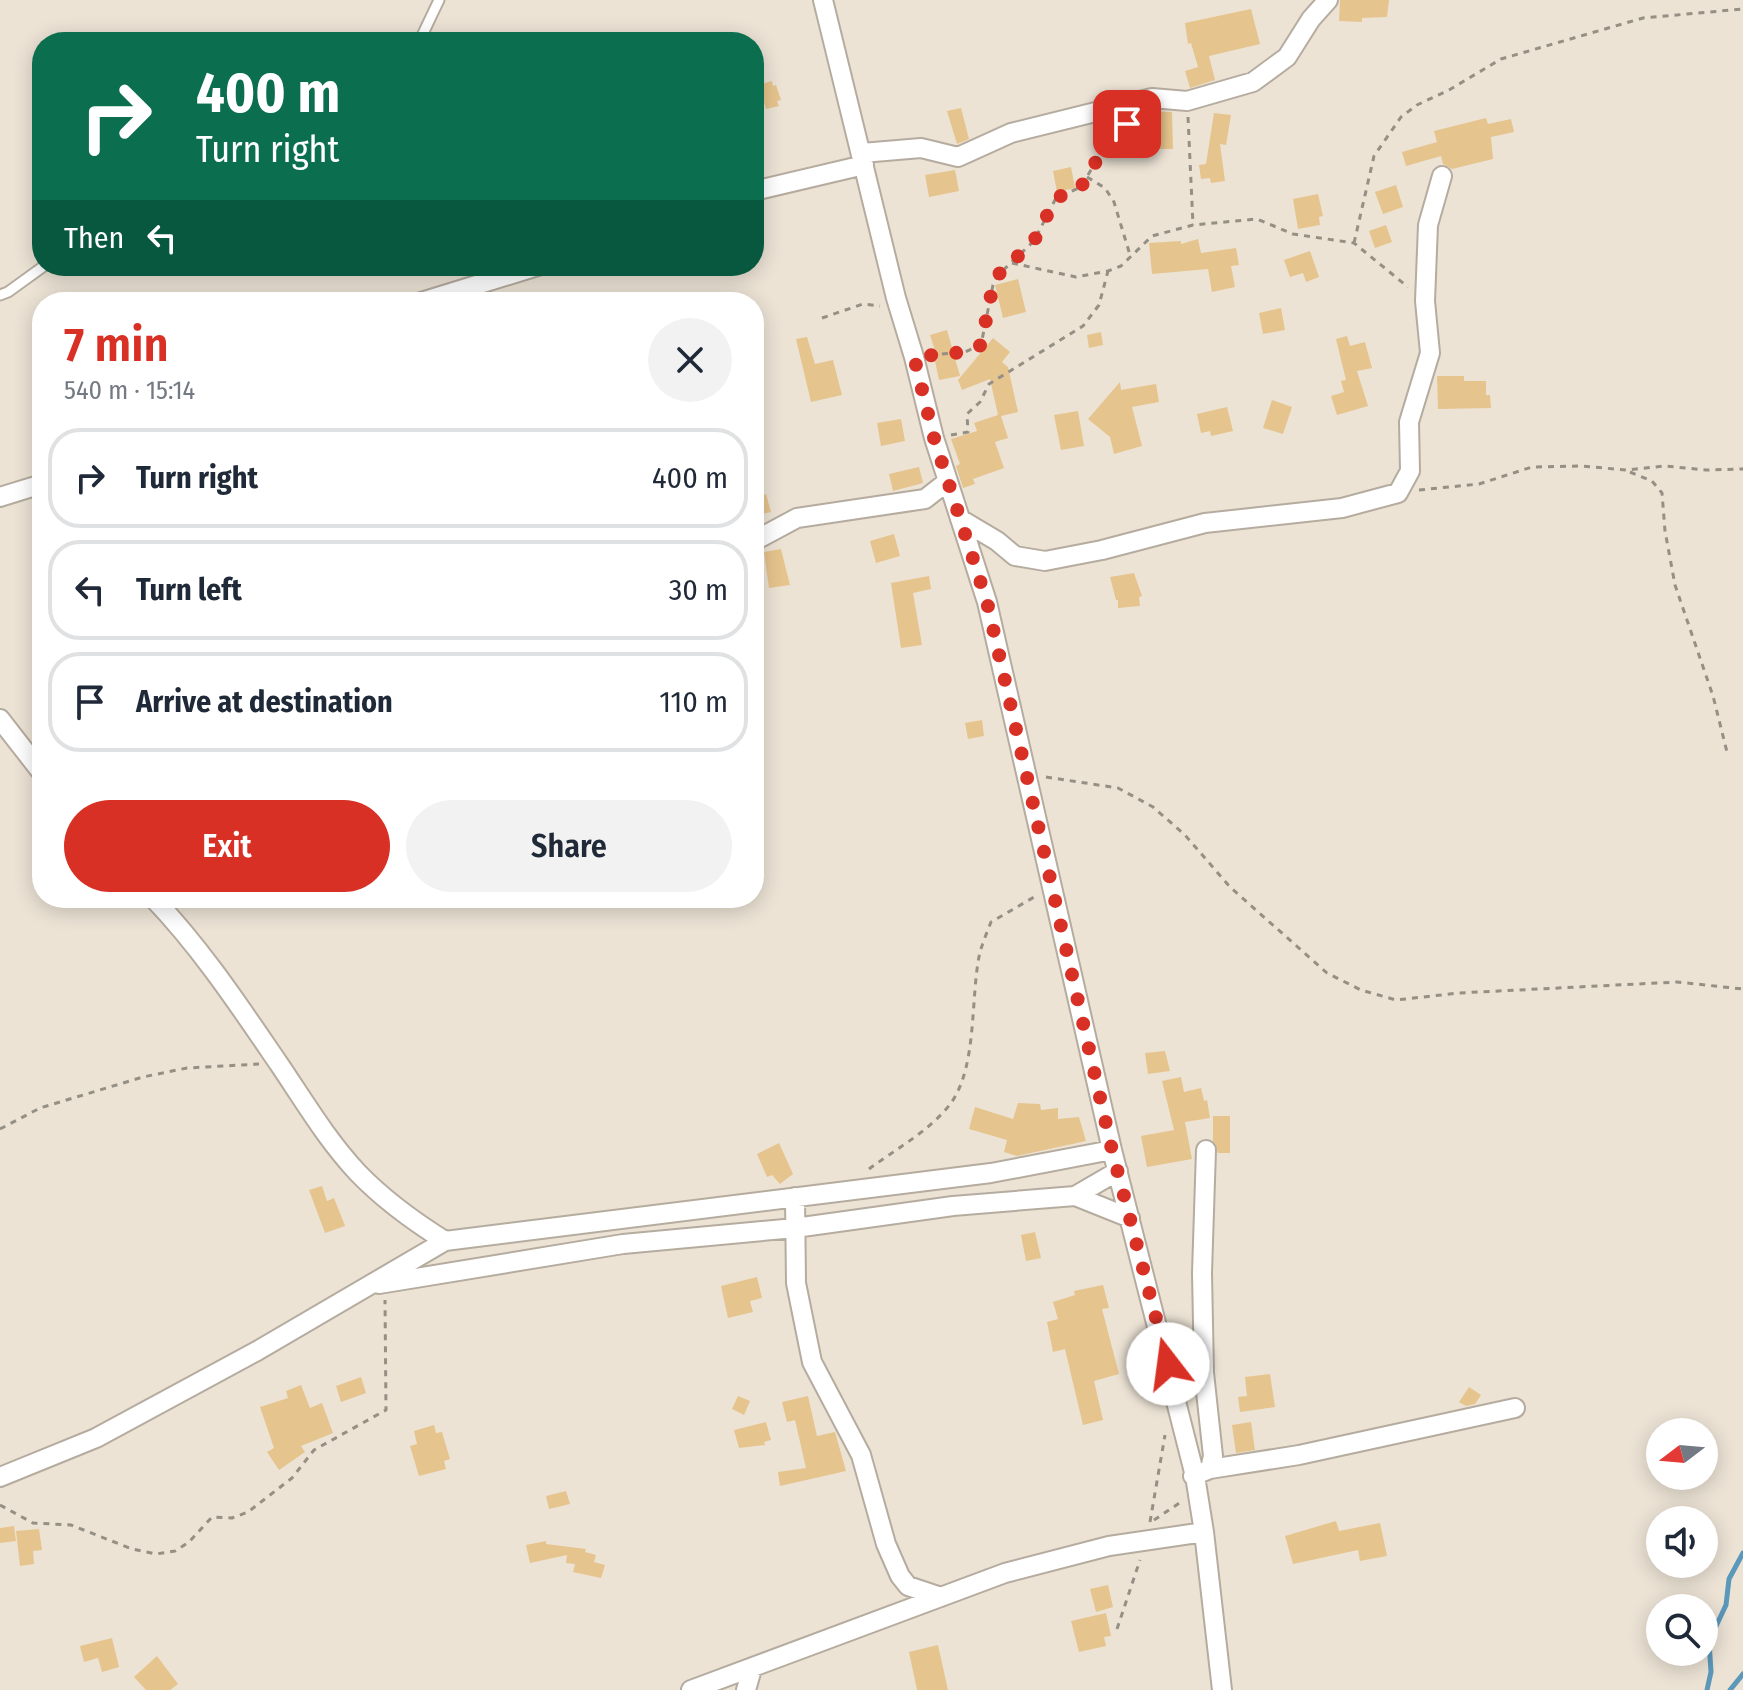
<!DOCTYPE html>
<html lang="en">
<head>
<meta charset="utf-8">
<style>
  body { margin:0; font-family:"Fira Sans Condensed",sans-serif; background:#f2f2f3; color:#1f2937; height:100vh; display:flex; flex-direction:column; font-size:30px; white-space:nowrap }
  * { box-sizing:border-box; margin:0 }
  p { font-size:26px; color:#747a83 }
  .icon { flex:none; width:44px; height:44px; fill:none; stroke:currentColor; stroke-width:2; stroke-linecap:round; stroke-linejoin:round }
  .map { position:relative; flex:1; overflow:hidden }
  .details { position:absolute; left:32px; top:292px; width:732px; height:616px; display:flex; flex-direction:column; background:#fff; border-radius:32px; box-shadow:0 4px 20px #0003 }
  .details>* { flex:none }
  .hud { position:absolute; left:32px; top:32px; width:732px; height:244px; border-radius:32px; box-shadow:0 4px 20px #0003; background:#0b6e4f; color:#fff; overflow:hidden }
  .needle { width:52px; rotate:254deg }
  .controls { position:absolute; left:1646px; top:1418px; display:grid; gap:16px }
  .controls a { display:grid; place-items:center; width:72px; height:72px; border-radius:50%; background:#fff; box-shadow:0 4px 20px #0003; font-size:40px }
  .pin { position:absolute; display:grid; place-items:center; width:68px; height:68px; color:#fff; margin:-34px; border-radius:16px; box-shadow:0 4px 12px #0006 }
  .me { position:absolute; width:88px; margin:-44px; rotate:345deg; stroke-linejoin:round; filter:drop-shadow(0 0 6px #0008) }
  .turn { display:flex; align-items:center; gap:28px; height:168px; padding:0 32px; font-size:36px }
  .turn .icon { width:104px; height:104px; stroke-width:2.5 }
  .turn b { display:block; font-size:56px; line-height:68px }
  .then { display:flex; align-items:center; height:76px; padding:0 32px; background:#0003; gap:16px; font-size:30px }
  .round { display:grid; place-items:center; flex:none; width:84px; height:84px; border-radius:42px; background:#f2f2f3 }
  .overview { display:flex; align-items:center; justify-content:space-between; height:136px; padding:0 32px }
  h1 { font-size:48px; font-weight:600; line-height:60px; color:#d93025 }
  .button { display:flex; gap:16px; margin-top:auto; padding:16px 32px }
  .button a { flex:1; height:92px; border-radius:48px; background:#d93025; color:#fff; font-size:32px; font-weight:600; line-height:92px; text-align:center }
  .button a+a { background:#f2f2f3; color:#1f2937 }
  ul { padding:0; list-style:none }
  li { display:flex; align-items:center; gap:24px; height:100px; margin:0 16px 12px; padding:0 16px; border:4px solid #e0e1e3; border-radius:32px }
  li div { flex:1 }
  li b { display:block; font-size:30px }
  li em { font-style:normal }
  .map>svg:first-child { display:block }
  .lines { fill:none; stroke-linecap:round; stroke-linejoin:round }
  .stream { stroke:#5c98ba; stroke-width:5 }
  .building { fill:#e6c48d }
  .service-casing { stroke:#b5ac9f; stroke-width:13 }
  .minor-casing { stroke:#b5ac9f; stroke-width:22 }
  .path { stroke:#958f84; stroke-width:3; stroke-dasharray:6 6; stroke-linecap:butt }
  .service { stroke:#fff; stroke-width:9 }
  .minor { stroke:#fff; stroke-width:18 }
  .route { stroke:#d93025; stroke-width:14; stroke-dasharray:0 25.2 }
</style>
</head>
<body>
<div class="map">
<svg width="1743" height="1690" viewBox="0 0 1743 1690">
  <rect width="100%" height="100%" fill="#ece3d5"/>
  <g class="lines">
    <!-- stream -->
    <path class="stream" d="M1707,1690L1711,1672L1709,1641L1726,1605L1729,1579L1743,1553
      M1730,1690L1743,1674"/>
  </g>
  <!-- building -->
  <path class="building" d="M1340,0H1389L1387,17L1362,18V22L1339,21Z
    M1251,9L1260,44L1209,56L1215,80L1190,88L1185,71L1198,67L1191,43L1188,44L1185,23Z
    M772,81L773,86L776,85L781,100L777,101L779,106L766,109L759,85Z
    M961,108L969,139L957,144L947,111Z
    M1149,111L1172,112L1173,149H1150Z
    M1214,113L1231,115L1226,145L1220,144L1225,181L1211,183L1210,178L1201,179L1199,165L1206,164Z
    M1486,118L1488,124L1511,119L1514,132L1491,137L1493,159L1452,169L1443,164L1441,156L1406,166L1402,152L1437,142L1434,131Z
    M1071,167L1075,188L1057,192L1053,171Z
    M955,170L959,191L929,197L925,175Z
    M1396,185L1403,207L1383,214L1375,192Z
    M1318,194L1323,216L1319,217L1320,225L1298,229L1293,199Z
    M1386,225L1392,242L1375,248L1369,231Z
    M1198,239L1201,253L1236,248L1239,265L1231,266L1235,287L1212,292L1208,269L1152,274L1149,243L1181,241V244Z
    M1310,251L1319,277L1306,282L1303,273L1290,277L1284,260Z
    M1018,279L1026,312L1003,318L995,285Z
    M1281,308L1285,330L1263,334L1259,313Z
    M947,330L960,376L939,380L935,361L938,360L930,335Z
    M1101,332L1103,345L1089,348L1087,335Z
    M1347,336L1350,346L1365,342L1372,368L1357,371L1368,406L1337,415L1331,396L1344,392L1341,381L1346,380L1336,339Z
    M807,337L815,364L833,360L842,395L811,402L796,339Z
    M993,338L1010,352L1002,362L1008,367L1018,412L1001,416L1008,438L995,442L1004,468L973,479L975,484L963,488L956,466L960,464L951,439L977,431L974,423L998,415L990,379L962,390L958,380Z
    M1437,376H1464V381H1486V395H1490L1491,408L1438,409Z
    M1120,382L1121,390L1156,384L1159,402L1132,407L1142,446L1114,454L1110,437L1088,419Z
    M1272,400L1292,407L1283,434L1263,428Z
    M1227,407L1233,431L1211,436L1210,431L1201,433L1197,414Z
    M1078,411L1084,446L1061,450L1054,415Z
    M901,419L905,441L881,446L877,423Z
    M919,467L923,483L893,491L889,474Z
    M766,494L771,512L754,516V498Z
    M894,534L900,556L876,563L870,541Z
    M781,549L790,585L769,588L764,552Z
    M1134,573L1142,596L1139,597L1140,606L1118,608V600H1116L1110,577Z
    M929,576L931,589L913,593L922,645L901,648L891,583Z
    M982,720L984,736L968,739L965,723Z
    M1165,1051L1170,1071L1148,1074L1145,1053Z
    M1181,1077L1184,1092L1201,1088L1204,1101L1207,1100L1210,1118L1185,1122L1192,1159L1147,1167L1141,1136L1174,1130L1162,1081Z
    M1018,1103L1040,1104L1041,1110L1058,1108V1119L1079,1117L1086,1141L1017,1156L1004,1152L1007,1140L969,1129L975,1107L1013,1119Z
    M1213,1116H1230V1153H1218L1213,1141Z
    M779,1143L793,1174L780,1184L772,1175L767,1177L757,1154Z
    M322,1186L327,1201L334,1198L345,1226L325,1233L309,1190Z
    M1035,1232L1041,1258L1026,1261L1021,1235Z
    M757,1277L762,1298L750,1301L753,1312L728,1318L721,1286Z
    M1103,1285L1109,1308L1102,1309L1119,1374L1094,1381L1103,1420L1083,1425L1065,1349L1053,1352L1047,1322L1058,1319L1053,1302L1075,1295L1074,1291Z
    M1270,1374L1275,1407L1240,1412L1238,1397L1247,1396L1245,1377Z
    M361,1377L366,1393L341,1402L336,1386Z
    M301,1385L310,1408L322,1403L333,1433L301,1446L305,1452L279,1470L267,1452L274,1448L260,1407L288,1398L286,1391Z
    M1469,1387L1481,1395L1475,1404L1466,1406L1459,1402Z
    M738,1396L750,1401L744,1415L732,1409Z
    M808,1396L817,1436L835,1432L846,1471L780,1486L778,1472L806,1468L795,1420L787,1422L782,1402Z
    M766,1422L771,1440L764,1442L765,1445L739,1448L734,1430Z
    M1251,1422L1255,1450L1236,1453L1232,1425Z
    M434,1425L436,1433L442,1432L450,1459L444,1461L446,1469L419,1476L410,1446L417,1444L414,1431Z
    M566,1491L570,1504L549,1509L546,1496Z
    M1336,1521L1339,1531L1380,1523L1387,1556L1360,1561L1358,1550L1293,1564L1285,1536Z
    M14,1526L16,1541L0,1543V1528Z
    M39,1529L42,1550L33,1551L34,1564L20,1566L16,1531Z
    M546,1541V1544L586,1549L585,1552L596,1555L594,1562L605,1565L601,1578L573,1572L575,1564L566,1563L567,1555L530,1563L526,1545Z
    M1108,1585L1113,1607L1096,1612L1090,1589Z
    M1106,1613L1111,1636L1104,1637L1106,1646L1079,1652L1071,1621Z
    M112,1638L119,1667L102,1672L98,1658L84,1662L80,1646Z
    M938,1645L948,1690H917L909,1652Z
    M157,1656L178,1684L170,1690H146L134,1677Z"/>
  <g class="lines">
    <!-- service casing -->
    <g class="service-casing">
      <path id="service" d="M419,42L439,0
        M0,295L8,292L44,266"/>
    </g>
    <!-- minor casing -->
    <g class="minor-casing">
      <path id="minor" d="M823,0L896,298L914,357L934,438L987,602L1112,1150L1195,1476L1204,1532L1222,1690
        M862,153L921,148L958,157L1011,133L1152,98L1187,101L1253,82L1287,57L1311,19L1328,0
        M754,191L864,165
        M421,302L538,266
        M0,497L42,484
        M960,519L997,541L1015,556L1045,561L1102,550L1205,523L1342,508L1398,493L1410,471L1409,422L1430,353L1425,301L1428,225L1442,176
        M754,541L797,518L925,499L948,481
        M0,719L42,773
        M153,898C201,948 240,1007 279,1064C304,1101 327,1140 358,1173C384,1200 413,1221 445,1241
        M1075,1196L1118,1171
        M795,1197L796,1283L812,1362L861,1455L886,1544L900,1576L908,1586L941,1597
        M379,1284L623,1244L795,1228L953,1206L1075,1196L1130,1218
        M1210,1469L1299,1455L1515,1408
        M1193,1476L1210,1469L1213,1456L1204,1373L1202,1273L1206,1150
        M0,1477L96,1438L257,1351L445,1241L991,1173L1112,1150
        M691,1690L1005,1573L1109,1546L1204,1532
        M746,1690L752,1669"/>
    </g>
    <!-- path -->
    <path class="path" d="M1188,117L1193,225
      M1087,177L1105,188L1114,202L1130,255
      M1354,243L1374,156L1401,117L1417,105L1449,90L1501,59L1643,18L1743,9
      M1012,263L1076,277L1108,271L1121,266L1152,236L1193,225L1257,219L1293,234L1354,243L1408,287
      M384,266L403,273H454
      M822,318L863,304L880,306
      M930,355L965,352L981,345L993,285L998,275L1034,241L1056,198L1081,187L1095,163L1113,146L1130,122
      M951,435L968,432L967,414L980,402L989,384L1083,326L1099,305L1108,271
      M1630,472L1652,481L1662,493L1665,531L1675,585L1713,696L1727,752
      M1419,490L1479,484L1532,467L1580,466L1627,470L1665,466L1706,470L1743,469
      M1046,777L1118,788L1153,807L1185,835L1230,887L1327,973L1361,990L1396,1000L1459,993L1677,982L1743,989
      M0,1129L40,1108L143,1077L187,1068L259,1064
      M869,1169C896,1149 931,1130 951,1103C978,1065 970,996 980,952C983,942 987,932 991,922L1036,896
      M0,1505L33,1523L71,1525L132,1549L156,1554L175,1551L189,1542L212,1517L232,1518L248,1512L292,1478L314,1450L386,1410L385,1300
      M1154,1520L1181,1502
      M1150,1522L1165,1435
      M1117,1629L1140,1560"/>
    <!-- service -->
    <use href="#service" class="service"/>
    <!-- minor -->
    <use href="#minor" class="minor"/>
  </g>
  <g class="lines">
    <!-- route -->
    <path class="route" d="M1127,124L1113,146L1095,163L1081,187L1056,198L1034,241L998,275L993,285L981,345L965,352L914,357L934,438L987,602L1112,1150L1168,1364"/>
  </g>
</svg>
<div class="controls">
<a><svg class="needle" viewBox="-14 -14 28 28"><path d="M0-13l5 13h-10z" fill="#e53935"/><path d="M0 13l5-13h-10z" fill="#747a83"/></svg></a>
<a><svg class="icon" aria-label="sound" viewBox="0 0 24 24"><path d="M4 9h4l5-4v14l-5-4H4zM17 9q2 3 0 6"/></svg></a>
<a><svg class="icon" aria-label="search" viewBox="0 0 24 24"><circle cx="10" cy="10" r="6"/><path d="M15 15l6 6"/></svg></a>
</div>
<div class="pin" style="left:1127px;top:124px;background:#d93025"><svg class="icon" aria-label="arrive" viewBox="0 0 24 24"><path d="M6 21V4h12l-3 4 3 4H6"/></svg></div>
<svg class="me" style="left:1168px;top:1364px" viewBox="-20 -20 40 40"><circle r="19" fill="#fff"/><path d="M0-13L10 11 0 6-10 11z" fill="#d93025"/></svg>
<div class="hud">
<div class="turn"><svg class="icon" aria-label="right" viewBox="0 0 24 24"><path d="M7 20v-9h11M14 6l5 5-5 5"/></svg><div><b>400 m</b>Turn right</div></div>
<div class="then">Then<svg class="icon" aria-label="left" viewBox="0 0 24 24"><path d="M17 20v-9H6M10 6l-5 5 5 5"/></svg></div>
</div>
<section class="details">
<div class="overview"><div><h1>7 min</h1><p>540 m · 15:14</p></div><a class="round"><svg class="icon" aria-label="close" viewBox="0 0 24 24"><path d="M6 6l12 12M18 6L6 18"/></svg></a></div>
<ul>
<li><svg class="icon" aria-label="right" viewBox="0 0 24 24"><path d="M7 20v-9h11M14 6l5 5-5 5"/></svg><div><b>Turn right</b></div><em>400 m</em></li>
<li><svg class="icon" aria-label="left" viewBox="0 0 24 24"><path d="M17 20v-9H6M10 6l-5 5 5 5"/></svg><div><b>Turn left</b></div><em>30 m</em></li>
<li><svg class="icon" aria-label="arrive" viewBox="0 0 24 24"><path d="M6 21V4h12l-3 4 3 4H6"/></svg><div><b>Arrive at destination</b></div><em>110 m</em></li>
</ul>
<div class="button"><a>Exit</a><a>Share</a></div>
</section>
</div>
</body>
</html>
